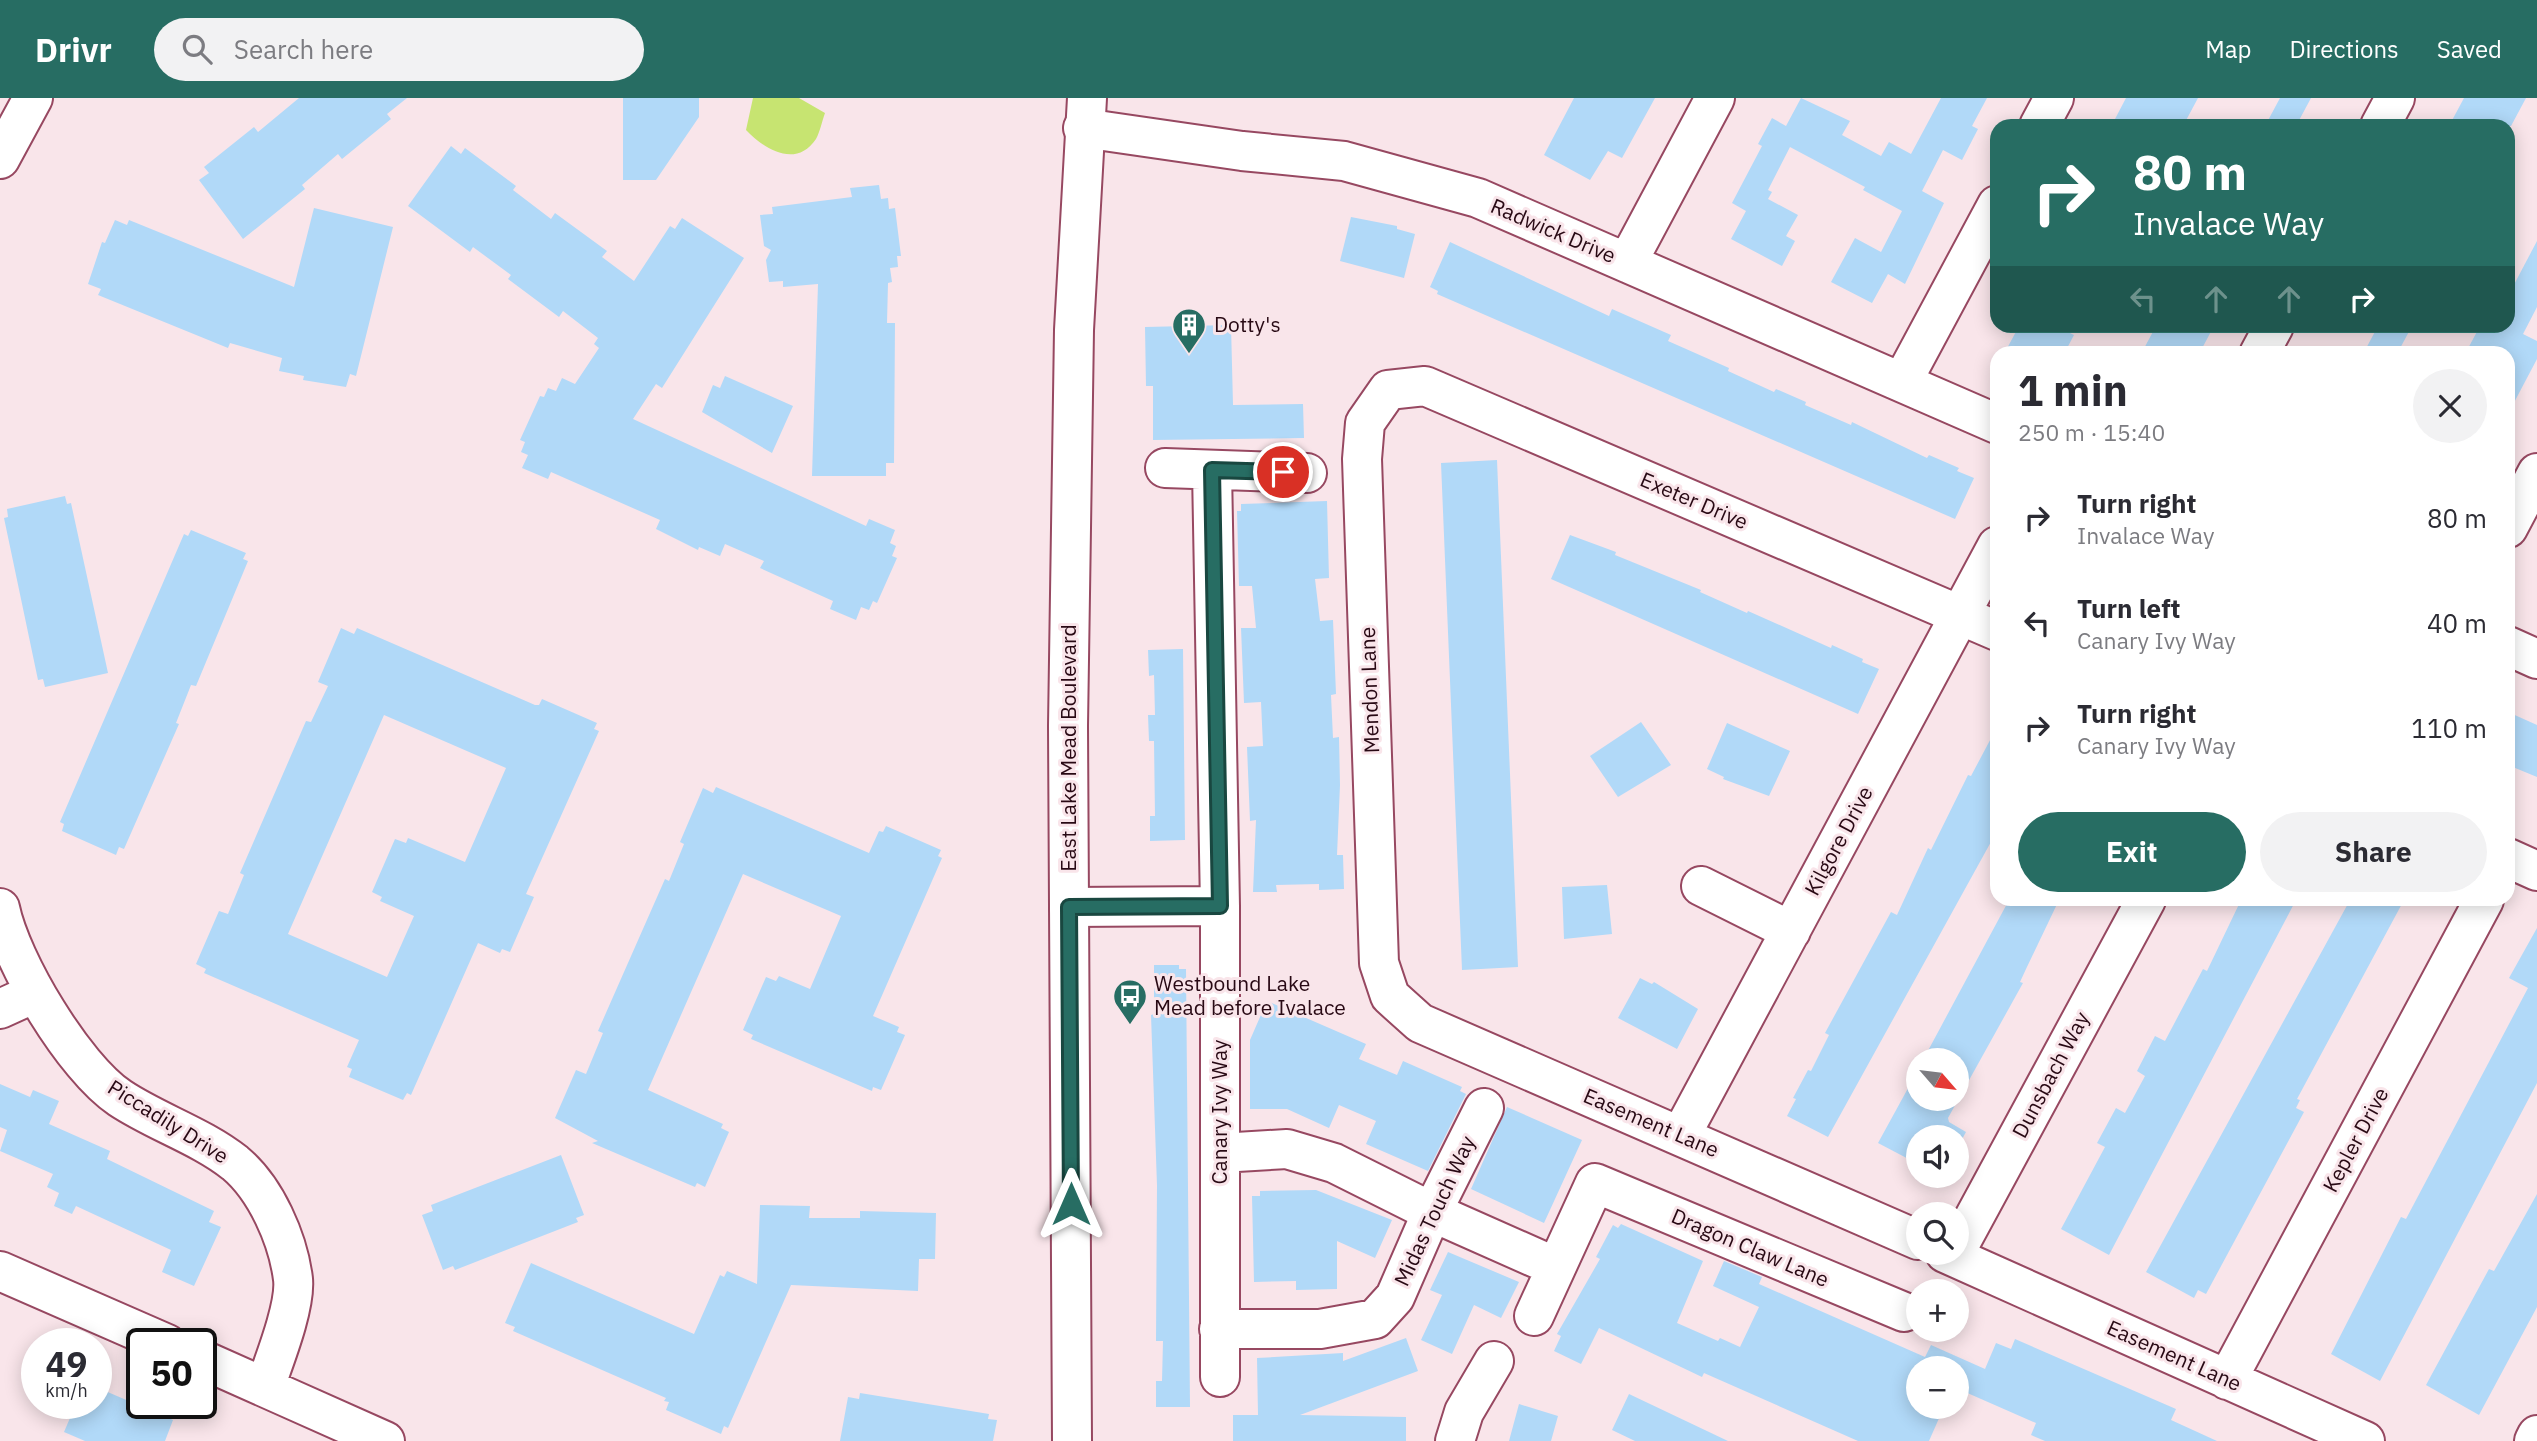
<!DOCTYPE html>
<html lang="en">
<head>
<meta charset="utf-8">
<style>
  body { margin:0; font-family:"IBM Plex Sans",sans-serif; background:#f2f2f3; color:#2b2b33; height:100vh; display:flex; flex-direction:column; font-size:26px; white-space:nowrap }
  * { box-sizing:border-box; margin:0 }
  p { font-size:23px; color:#7c7c81 }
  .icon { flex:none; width:38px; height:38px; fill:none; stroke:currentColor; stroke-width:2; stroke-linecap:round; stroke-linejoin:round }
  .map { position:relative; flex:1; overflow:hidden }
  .panel { position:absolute; left:1990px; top:248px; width:525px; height:560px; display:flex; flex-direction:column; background:#fff; border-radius:21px; box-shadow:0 4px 18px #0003 }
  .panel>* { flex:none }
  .top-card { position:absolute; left:1990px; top:21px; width:525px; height:214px; border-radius:21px; box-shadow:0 4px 18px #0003; background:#276d63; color:#fff; overflow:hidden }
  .needle { width:46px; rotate:118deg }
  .fabs { position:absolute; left:1906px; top:950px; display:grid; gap:14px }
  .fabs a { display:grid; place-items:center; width:63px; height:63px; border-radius:50%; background:#fff; box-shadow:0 4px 18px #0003; font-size:35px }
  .speed { position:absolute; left:21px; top:1230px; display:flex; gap:14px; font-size:35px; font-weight:700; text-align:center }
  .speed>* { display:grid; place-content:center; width:91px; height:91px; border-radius:50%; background:#fff; box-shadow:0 4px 18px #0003; line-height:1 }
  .speed small { font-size:18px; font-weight:400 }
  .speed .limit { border:4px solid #111; border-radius:10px; background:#fff; color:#111 }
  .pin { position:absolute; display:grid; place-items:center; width:60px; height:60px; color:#fff; margin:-30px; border:4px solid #fff; border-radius:50%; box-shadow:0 2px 7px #0007 }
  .me { position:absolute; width:77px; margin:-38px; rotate:0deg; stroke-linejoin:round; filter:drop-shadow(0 0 5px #0008) }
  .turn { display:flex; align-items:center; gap:24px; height:147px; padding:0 28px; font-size:32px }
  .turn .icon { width:91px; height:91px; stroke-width:2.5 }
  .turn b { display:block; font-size:49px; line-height:60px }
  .lanes { display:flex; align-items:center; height:66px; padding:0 28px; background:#0003; justify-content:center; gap:35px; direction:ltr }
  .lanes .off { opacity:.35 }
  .round { display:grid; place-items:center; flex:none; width:74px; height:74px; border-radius:37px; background:#f2f2f3 }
  .headline { display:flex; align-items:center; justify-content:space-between; height:119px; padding:0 28px }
  h1 { font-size:42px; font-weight:800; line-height:52px }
  .cta { display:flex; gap:14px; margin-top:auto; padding:14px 28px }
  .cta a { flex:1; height:80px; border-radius:42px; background:#276d63; color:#fff; font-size:28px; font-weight:800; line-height:80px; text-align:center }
  .cta a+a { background:#f2f2f3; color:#2b2b33 }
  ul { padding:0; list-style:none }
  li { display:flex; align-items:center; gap:21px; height:105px; padding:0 28px }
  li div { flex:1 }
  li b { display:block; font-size:26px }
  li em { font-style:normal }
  header { display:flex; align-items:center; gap:42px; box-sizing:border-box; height:98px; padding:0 35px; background:#276d63; color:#fff }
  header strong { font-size:33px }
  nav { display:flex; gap:38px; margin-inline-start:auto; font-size:24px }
  .search { width:490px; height:63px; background:#f2f2f3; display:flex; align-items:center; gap:18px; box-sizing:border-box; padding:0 24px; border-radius:38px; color:#7c7c81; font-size:26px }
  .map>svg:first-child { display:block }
  .green { fill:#c7e471 }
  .building { fill:#b1d9f8; fill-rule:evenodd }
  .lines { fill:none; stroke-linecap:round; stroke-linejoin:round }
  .minor-casing { stroke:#974861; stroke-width:42 }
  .major-casing { stroke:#974861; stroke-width:42 }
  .minor { stroke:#fff; stroke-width:38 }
  .major { stroke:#fff; stroke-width:38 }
  .route-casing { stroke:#194740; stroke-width:18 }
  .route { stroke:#276d63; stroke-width:12 }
  .labels { text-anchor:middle; stroke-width:6; stroke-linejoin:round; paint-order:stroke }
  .street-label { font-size:21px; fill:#280914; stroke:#f9e5ea }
  .poi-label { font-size:21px; fill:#280914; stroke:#f9e5ea; text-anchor:start }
</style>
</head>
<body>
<header>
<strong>Drivr</strong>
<div class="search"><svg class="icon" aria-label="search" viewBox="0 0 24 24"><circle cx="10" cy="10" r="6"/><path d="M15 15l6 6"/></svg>Search here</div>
<nav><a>Map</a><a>Directions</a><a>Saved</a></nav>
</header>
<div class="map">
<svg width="2537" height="1343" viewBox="0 0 2537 1343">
  <rect width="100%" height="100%" fill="#f9e5ea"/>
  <!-- green -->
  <path class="green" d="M753,0H799L825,15C822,23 820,34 816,41C796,71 764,51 746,32Z"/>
  <!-- building -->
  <path class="building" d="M299,0H407L387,16L391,21L342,61L338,56L302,87L305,91L243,141L199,82L209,75L204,69L254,29L258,34Z
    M623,0H699V19L656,82H623Z
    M1574,0H1655L1622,60L1608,53L1590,82L1544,57Z
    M1801,0L1850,23L1842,37L1881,58L1889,44L1911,56L1941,0H1987L1972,28L1978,31L1962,62L1943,52L1922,93L1944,105L1905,186L1888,176L1872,205L1831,184L1855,140L1881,154L1902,113L1863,92L1865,89L1790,49L1768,92L1772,94L1768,101L1798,117L1786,138L1795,143L1782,168L1731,141L1746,113L1732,105L1762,48L1758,46L1772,20L1786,28Z
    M2126,0H2198L2183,28H2129L2115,21Z
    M2280,0H2311L2296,28H2265Z
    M2464,0H2526L2511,28H2449Z
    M451,48L461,56L465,50L516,88L513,92L551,121L555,115L607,153L602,159L634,183L670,128L675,131L682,120L744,160L662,290L656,286L633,321L866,428L869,421L895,432L890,445L896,448L892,458L897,460L877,505L873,503L869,512L861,509L856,522L830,511L833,503L760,470L764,463L725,446L720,458L699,449L698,452L656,431L660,422L551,374L548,381L522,370L528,357L521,354L525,344L520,342L540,298L544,299L548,290L556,293L562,280L575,286L599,250L594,246L598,240L563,213L559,219L508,181L511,177L473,149L470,154L408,108Z
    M879,87L881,101L888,100L889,111L895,110L901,158H897L898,169L890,170L892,184L888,185L887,225H895L894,365H886V378H812L818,186L783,189V183L769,184L766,162L771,152L764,148L760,117L773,116L772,109L852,99L850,90Z
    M314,110L393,129L356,278L350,276L346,289L303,282L304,278L279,273L282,260L230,245L228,250L98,197L101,191L88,186L102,144L105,145L115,122L127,127L129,122L294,189Z
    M1351,119L1397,128V131L1415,136L1404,180L1340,163Z
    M2537,143V209L2523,236L2537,243V261L2508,316V256H2465L2480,228H2508V198Z
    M1450,144L1609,218L1612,211L1671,237L1668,243L1729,270L1728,273L1774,294L1776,291L1806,304L1805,307L1851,327L1852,324L1927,360L1929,357L1959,370L1957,373L1974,380L1955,421L1437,196L1438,193L1430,189Z
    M1231,227L1233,307L1303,306L1304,340L1153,342V288H1146L1145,229Z
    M2019,228H2056L2074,237L2064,256H2004Z
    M2156,228H2214L2199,256H2141Z
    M2378,228H2412L2397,256H2363Z
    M725,278L793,308L772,355L702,314L713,287L720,290Z
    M1497,362L1518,869L1462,872L1441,365Z
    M65,398L67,406L71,405L108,575L45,589L43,581L38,582L4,420L8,419L7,411Z
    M1327,403L1329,480L1315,481L1320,523L1333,522L1336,596L1331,597L1333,640L1339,639L1340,687L1337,757H1343L1344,791L1319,792V786L1276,787L1277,794H1253L1256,722L1250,723L1247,649L1263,648L1261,604L1244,605L1241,530H1256L1252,488H1239L1237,413H1241V406Z
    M191,432L246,455L243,461L248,463L196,588L191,587L176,625L179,626L124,751L119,749L116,757L62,733L64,726L60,724L184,436L188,438Z
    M1570,437L1616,454L1615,457L1701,492L1700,494L1747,515L1748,513L1831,550L1832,547L1863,561L1862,564L1879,571L1858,616L1551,481Z
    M341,530L354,536L357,530L535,607H539L542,601L597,625L594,631L599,633L526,796L534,799L510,854L502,851L500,855L478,845L411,997L407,995L403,1002L349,979L352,971L347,969L359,942L204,875L206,871L196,866L219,813L228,816L244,777L240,775L306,623L311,624L328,588L318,584ZM384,617L506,670L465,764L408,740L406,745L395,741L372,794L382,799L380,803L414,818L387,879L288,836Z
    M1183,551L1185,742L1150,743V718H1155L1154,643H1149L1148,617H1155L1154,577L1149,578L1148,552Z
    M2508,614L2537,627V679L2508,667Z
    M1641,624L1671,667L1618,699L1590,658Z
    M1727,625L1790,653L1769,698L1723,681L1724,679L1707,671Z
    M1997,629V733L1828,1039L1787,1018L1796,1001L1793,1000L1808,972L1811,973L1829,937L1825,935L1891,814L1897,817L1928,750L1931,752L1968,677L1971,678Z
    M716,689L869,755L879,733L883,734L886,728L941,752L938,758L942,760L873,918L899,929L897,934L905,937L881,992L873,989L872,993L751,941L753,937L743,932L766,879L776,883L779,878L810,891L841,818L743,776L648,992L723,1026L721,1030L729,1034L705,1089L697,1085L695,1089L592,1045L598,1043L555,1020L576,972L586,976L603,935L598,933L665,781L669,783L684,746L680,744L703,690L713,695Z
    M1607,787L1612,836L1564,841L1562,789Z
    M2009,802H2059L2026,871L2020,884L2023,885L1948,1020L1949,1024L1966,1034L1956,1052V1040H1918V1066L1878,1045L1918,972V1001H1956V962H1923Z
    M2241,802H2296L2109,1157L2061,1131L2105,1049L2097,1045L2116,1010L2125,1015L2145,978L2137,973L2155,938L2165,943L2203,871L2207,873Z
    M2350,802H2404L2297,1001L2300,1002L2296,1010L2304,1014L2206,1196L2198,1192L2194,1200L2146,1174Z
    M2537,830V985L2380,1283L2331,1256L2401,1119L2406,1121L2528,890L2509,880Z
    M1154,867H1179V871H1186L1190,1309H1156V1283H1162L1163,1243H1156L1157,1087L1151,917L1154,916Z
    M1640,880L1652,886L1654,884L1698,911L1677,951L1618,920Z
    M1267,903L1366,946L1359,961L1397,977L1403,963L1462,989L1460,993L1466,996L1428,1073L1366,1046L1376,1023L1339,1007L1329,1030L1287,1011H1250V942Z
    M0,986L30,999L33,992L59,1003L49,1026L110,1053L107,1061L214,1113L209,1124L221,1129L194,1188L162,1174L171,1152L76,1108L72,1116L54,1108L59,1095L47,1089L53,1076L0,1053L7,1032L0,1029Z
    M1507,1009L1582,1042L1544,1125L1471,1091Z
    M561,1057L584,1117L576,1120L578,1124L455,1172L453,1168L443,1172L422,1117L433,1113L431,1107Z
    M1316,1092L1392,1122L1375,1160L1337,1143V1191L1296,1192V1183L1254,1184L1252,1098H1260V1093Z
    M2537,1096V1209L2479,1317L2426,1287L2489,1171L2494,1173Z
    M760,1107L810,1108L809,1120H860V1113L936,1115L935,1161H919L918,1193L791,1187L728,1330L724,1328L721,1336L666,1312L669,1304L664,1303L666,1300L513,1233L515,1229L505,1225L531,1165L694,1236L720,1177L724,1179L727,1173L757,1186Z
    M1621,1126L1703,1163L1677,1225L1718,1243L1720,1240L1740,1249L1759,1209L1713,1188L1724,1163L1762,1179L1759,1186L1925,1259L1931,1247L1985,1271L1996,1245L2011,1251L2015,1241L2176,1311L2171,1322L2217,1343H2045L2031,1337L2036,1325L1956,1290V1270H1918V1309H1944L1929,1343H1858L1704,1275L1702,1279L1599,1230L1581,1266L1554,1253L1561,1238L1557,1236L1600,1161L1596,1159L1613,1127L1618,1130Z
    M1448,1154L1519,1184L1501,1220L1474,1207L1452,1256L1421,1242L1442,1197L1430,1192Z
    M1406,1240L1418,1273L1300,1317L1406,1319V1343H1233V1317H1258L1257,1260L1343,1255V1263Z
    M103,1292L173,1322L165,1343H85L64,1334L76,1306H97Z
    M860,1295L989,1316L988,1321L997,1322L993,1343H840L848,1299L859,1301Z
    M1629,1296L1728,1343H1635L1612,1332Z
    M1519,1306L1558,1318L1551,1343H1509Z"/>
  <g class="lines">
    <!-- minor casing -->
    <g class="minor-casing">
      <path id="minor" d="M2039,28L2054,0
        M2380,28L2395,0
        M1083,30L1242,53L1344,63L1478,100L1997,326
        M0,61L33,0
        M1627,165L1715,0
        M2259,256L2274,228
        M1902,284L1997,107
        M1165,370L1307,375
        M1212,372L1220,808V1279
        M2508,430L2537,375
        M2508,548L2537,561
        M2508,760L2537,773
        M1701,788L1791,833
        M1069,809L1220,808
        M0,810C11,864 74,969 120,1000C156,1024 201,1038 235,1065C266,1091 288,1141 293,1181C296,1208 274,1263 265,1289
        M0,911L35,895
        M1681,1037L1997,448
        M1220,1055L1287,1051L1334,1065L1432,1114L1556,1169
        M1918,1142L1420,925L1390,898L1379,865L1362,361L1365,325L1388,292L1425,288L1997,533
        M1956,1153L2146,802
        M1945,1155L2365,1343
        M0,1173L167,1246
        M1534,1218L1595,1085L1904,1214
        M1219,1231H1320L1375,1221L1395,1199L1432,1114L1484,1010
        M201,1261L385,1343
        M2227,1282L2484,802
        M1455,1343L1464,1314L1494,1263
        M2534,1343L2537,1337"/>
    </g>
    <!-- major casing -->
    <g class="major-casing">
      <path id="major" d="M1072,1343L1068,628L1074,232L1087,0"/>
    </g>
    <!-- minor -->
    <use href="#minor" class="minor"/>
    <!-- major -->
    <use href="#major" class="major"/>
  </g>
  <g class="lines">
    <!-- route casing -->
    <g class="route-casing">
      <path id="route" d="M1071,1106L1069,809L1220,808L1212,372L1283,374"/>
    </g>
    <!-- route -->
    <use href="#route" class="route"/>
  </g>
  <!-- icons -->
  <defs>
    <g id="building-pin" transform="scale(1.75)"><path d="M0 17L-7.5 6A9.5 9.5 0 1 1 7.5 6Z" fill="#276d63" stroke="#f9e5ea"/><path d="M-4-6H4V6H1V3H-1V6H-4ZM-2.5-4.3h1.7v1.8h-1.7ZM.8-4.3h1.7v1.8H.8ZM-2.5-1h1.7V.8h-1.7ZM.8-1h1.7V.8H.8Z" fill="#fff"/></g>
    <g id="bus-pin" transform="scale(1.75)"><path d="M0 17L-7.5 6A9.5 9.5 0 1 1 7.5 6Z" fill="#276d63" stroke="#f9e5ea"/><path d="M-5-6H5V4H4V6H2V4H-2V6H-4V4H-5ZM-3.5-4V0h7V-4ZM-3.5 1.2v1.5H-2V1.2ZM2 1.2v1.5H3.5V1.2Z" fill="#fff"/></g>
  </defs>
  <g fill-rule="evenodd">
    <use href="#building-pin" x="1189" y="227"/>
    <use href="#bus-pin" x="1130" y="898"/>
  </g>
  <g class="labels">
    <!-- street labels -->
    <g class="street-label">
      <text transform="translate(1553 133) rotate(23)" y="7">Radwick Drive</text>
      <text transform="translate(1694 403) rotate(23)" y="7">Exeter Drive</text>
      <text transform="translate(1370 592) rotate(-92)" y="7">Mendon Lane</text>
      <text transform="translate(1069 650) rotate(-90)" y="7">East Lake Mead Boulevard</text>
      <text transform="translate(1839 743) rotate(-62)" y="7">Kilgore Drive</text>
      <text transform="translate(2051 977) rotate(-62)" y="7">Dunsbach Way</text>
      <text transform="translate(1220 1014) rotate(-90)" y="7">Canary Ivy Way</text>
      <text transform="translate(168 1024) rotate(32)" y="7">Piccadily Drive</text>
      <text transform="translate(1651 1025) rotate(23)" y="7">Easement Lane</text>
      <text transform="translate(2356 1042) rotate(-62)" y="7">Kepler Drive</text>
      <text transform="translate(1435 1113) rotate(-65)" y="7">Midas Touch Way</text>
      <text transform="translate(1750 1150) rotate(23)" y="7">Dragon Claw Lane</text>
      <text transform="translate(2174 1258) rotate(24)" y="7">Easement Lane</text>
    </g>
    <!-- poi labels -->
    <g class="poi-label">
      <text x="1214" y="234">Dotty's</text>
      <text x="1154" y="893">Westbound Lake<tspan x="1154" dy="24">Mead before Ivalace</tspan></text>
    </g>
  </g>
</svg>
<div class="fabs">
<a><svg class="needle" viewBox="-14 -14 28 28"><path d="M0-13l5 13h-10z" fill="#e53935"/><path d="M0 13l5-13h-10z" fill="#7c7c81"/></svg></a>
<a><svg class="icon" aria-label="sound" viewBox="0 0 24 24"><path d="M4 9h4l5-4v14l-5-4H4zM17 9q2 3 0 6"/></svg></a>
<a><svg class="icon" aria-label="search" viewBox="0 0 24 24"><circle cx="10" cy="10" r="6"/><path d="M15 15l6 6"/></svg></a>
<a>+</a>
<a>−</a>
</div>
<div class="speed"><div>49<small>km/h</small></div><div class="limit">50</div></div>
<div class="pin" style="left:1283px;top:374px;background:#d93025"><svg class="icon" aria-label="arrive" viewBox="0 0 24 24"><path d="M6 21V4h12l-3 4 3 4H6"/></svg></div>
<svg class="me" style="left:1071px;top:1106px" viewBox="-20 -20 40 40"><path d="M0-17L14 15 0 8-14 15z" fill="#276d63" stroke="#fff" stroke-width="4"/></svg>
<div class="top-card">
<div class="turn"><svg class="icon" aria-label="right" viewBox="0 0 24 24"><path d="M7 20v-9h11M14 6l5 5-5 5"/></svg><div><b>80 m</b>Invalace Way</div></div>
<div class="lanes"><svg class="icon off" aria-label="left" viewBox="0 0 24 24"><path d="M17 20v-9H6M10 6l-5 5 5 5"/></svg><svg class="icon off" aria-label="ahead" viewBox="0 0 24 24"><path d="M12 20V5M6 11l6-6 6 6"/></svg><svg class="icon off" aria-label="ahead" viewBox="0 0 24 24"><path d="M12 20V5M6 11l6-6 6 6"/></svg><svg class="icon" aria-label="right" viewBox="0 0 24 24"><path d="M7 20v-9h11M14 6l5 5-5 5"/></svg></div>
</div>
<section class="panel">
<div class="headline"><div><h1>1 min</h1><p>250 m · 15:40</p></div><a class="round"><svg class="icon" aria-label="close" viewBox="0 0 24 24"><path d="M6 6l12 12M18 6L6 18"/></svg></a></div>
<ul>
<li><svg class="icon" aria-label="right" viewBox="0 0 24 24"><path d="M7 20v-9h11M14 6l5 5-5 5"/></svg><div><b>Turn right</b><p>Invalace Way</p></div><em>80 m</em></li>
<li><svg class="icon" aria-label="left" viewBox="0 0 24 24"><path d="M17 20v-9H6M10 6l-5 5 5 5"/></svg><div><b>Turn left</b><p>Canary Ivy Way</p></div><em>40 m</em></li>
<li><svg class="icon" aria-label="right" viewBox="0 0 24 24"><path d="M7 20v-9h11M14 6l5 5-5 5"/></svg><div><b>Turn right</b><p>Canary Ivy Way</p></div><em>110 m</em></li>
</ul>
<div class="cta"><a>Exit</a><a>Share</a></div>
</section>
</div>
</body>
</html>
